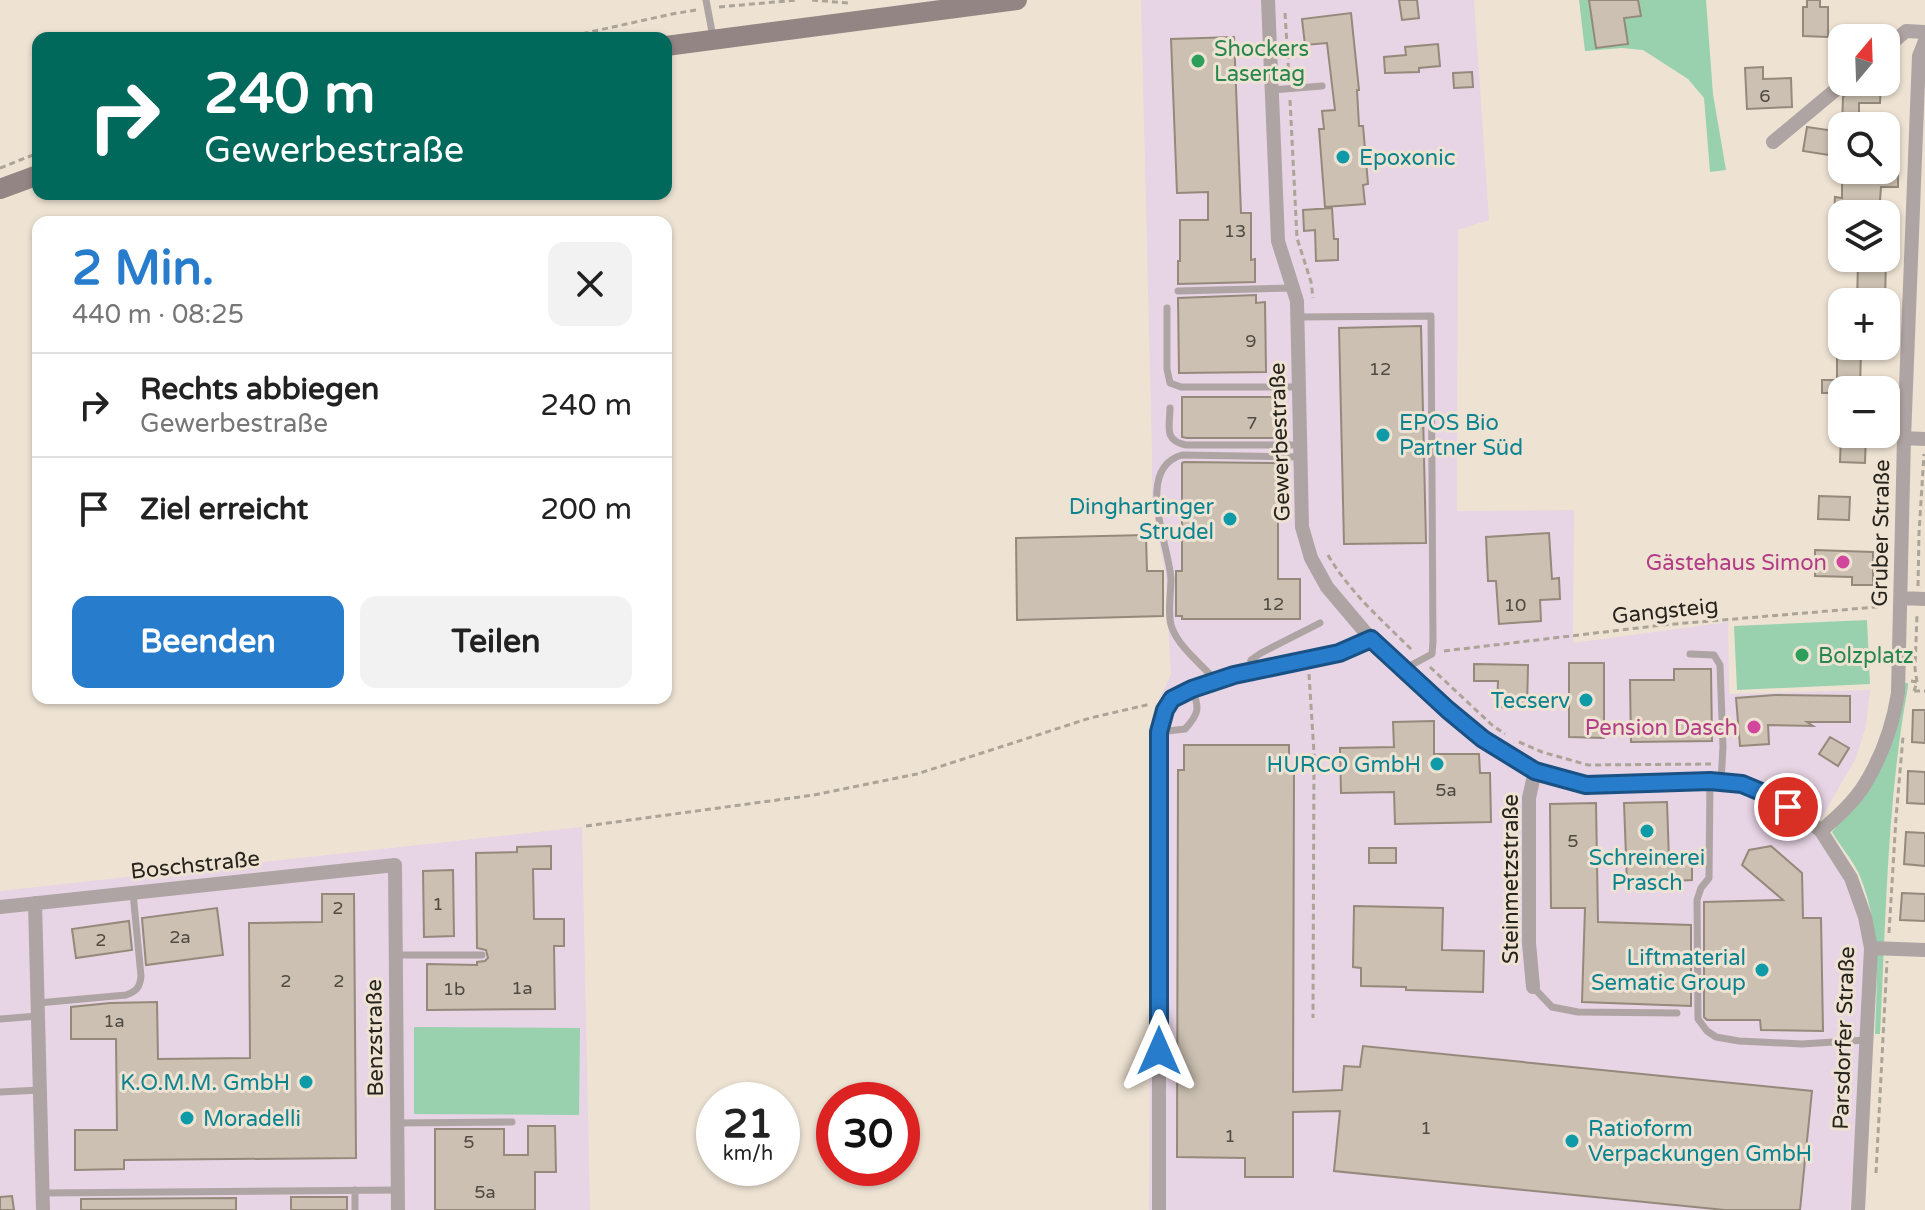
<!DOCTYPE html>
<html lang="de">
<head>
<meta charset="utf-8">
<style>
  body { margin:0; font-family:"Varela Round",sans-serif; background:#f2f2f2; color:#222; height:100vh; display:flex; flex-direction:column; font-size:30px; white-space:nowrap }
  * { box-sizing:border-box; margin:0 }
  p { font-size:26px; color:#767676 }
  .icon { flex:none; width:44px; height:44px; fill:none; stroke:currentColor; stroke-width:2; stroke-linecap:round; stroke-linejoin:round }
  .map { position:relative; flex:1; overflow:hidden }
  .sheet { position:absolute; left:32px; top:216px; width:640px; height:488px; display:flex; flex-direction:column; background:#fff; border-radius:16px; box-shadow:0 2px 6px #0004 }
  .sheet>* { flex:none }
  .banner { position:absolute; left:32px; top:32px; width:640px; height:168px; border-radius:16px; box-shadow:0 2px 6px #0004; background:#00695c; color:#fff; overflow:hidden }
  .needle { width:52px; rotate:19deg }
  .buttons { position:absolute; left:1828px; top:24px; display:grid; gap:16px }
  .buttons a { display:grid; place-items:center; width:72px; height:72px; border-radius:16px; background:#fff; box-shadow:0 2px 6px #0004; font-size:40px }
  .speed { position:absolute; left:696px; top:1082px; display:flex; gap:16px; font-size:40px; font-weight:700; text-align:center }
  .speed>* { display:grid; place-content:center; width:104px; height:104px; border-radius:50%; background:#fff; box-shadow:0 2px 6px #0004; line-height:1 }
  .speed small { font-size:20px; font-weight:400 }
  .speed .limit { border:12px solid #d22; background:#fff; color:#111 }
  .pin { position:absolute; display:grid; place-items:center; width:68px; height:68px; color:#fff; margin:-34px; border:4px solid #fff; border-radius:50%; box-shadow:0 2px 8px #0007 }
  .me { position:absolute; width:88px; margin:-44px; rotate:0deg; stroke-linejoin:round; filter:drop-shadow(0 0 6px #0008) }
  .turn { display:flex; align-items:center; gap:28px; height:168px; padding:0 40px; font-size:36px }
  .turn .icon { width:104px; height:104px; stroke-width:2.5 }
  .turn b { display:block; font-size:56px; line-height:68px }
  .round { display:grid; place-items:center; flex:none; width:84px; height:84px; border-radius:16px; background:#f2f2f2 }
  .overview { display:flex; align-items:center; justify-content:space-between; height:136px; padding:0 40px }
  h1 { font-size:48px; font-weight:700; line-height:60px; color:#277ccb }
  .primary-button { display:flex; gap:16px; margin-top:auto; padding:16px 40px }
  .primary-button a { flex:1; height:92px; border-radius:16px; background:#277ccb; color:#fff; font-size:32px; font-weight:700; line-height:92px; text-align:center }
  .primary-button a+a { background:#f2f2f2; color:#222 }
  ul { padding:0; list-style:none }
  li { display:flex; align-items:center; gap:24px; height:104px; padding:0 40px; border-top:2px solid #e0e0e0 }
  li div { flex:1 }
  li b { display:block; font-size:30px }
  li em { font-style:normal }
  .map>svg:first-child { display:block }
  .commercial { fill:#e7d4e4 }
  .green { fill:#99d1af }
  .building { fill:#cbc0b1; stroke:#94897b; stroke-width:2 }
  .lines { fill:none; stroke-linecap:round; stroke-linejoin:round }
  .path { stroke:#aca497; stroke-width:3; stroke-dasharray:6 4; stroke-linecap:butt }
  .lane { stroke:#aea4a3; stroke-width:7 }
  .street { stroke:#aea4a3; stroke-width:14 }
  .secondary { stroke:#938583; stroke-width:20 }
  .route-casing { stroke:#195184; stroke-width:20 }
  .route { stroke:#277ccb; stroke-width:14 }
  .leisure-dot { fill:#2e9e5b; stroke:#eee3d3; stroke-width:3 }
  .culture-dot { fill:#0f9aa8; stroke:#eee3d3; stroke-width:3 }
  .hotel-dot { fill:#d1479c; stroke:#eee3d3; stroke-width:3 }
  .labels { text-anchor:middle; stroke-width:6; stroke-linejoin:round; paint-order:stroke }
  .number-label { font-size:18px; fill:#504a42 }
  .leisure-label { font-size:22px; fill:#27864d; stroke:#eee3d3; text-anchor:start }
  .culture-label { font-size:22px; fill:#0d838f; stroke:#eee3d3; text-anchor:end }
  .street-label { font-size:22px; fill:#27231d; stroke:#eee3d3 }
  .hotel-label { font-size:22px; fill:#b23c85; stroke:#eee3d3; text-anchor:end }
</style>
</head>
<body>
<div class="map">
<svg width="1925" height="1210" viewBox="0 0 1925 1210">
  <rect width="100%" height="100%" fill="#eee3d3"/>
  <!-- commercial -->
  <path class="commercial" d="M1141,0H1474L1489,220L1458,230L1457,511L1574,510L1573,643L1728,622L1729,694L1870,690L1866,726L1856,758L1815,829L1851,880L1868,962L1850,1210H1149L1152,729L1158,702L1171,674L1165,572L1152,505V455Z
    M582,827L590,1210H0V891Z"/>
  <!-- green -->
  <path class="green" d="M1579,0H1706L1713,94L1726,170L1710,172L1704,98L1688,79L1643,50L1622,48L1585,51Z
    M1867,620L1870,684L1737,690L1734,626Z
    M1901,683H1908V687C1887,800 1886,918 1880,1034H1875C1877,980 1881,925 1859,874C1852,859 1840,846 1832,832L1869,787Z
    M414,1027L580,1028L579,1115L414,1114Z"/>
  <!-- building -->
  <path class="building" d="M1399,0H1417L1419,18L1402,20Z
    M1589,0H1638L1641,16L1624,18L1628,44L1596,48Z
    M1807,0H1820V7H1828V37L1803,36V7H1807Z
    M1351,13L1359,90H1357L1359,126H1363L1368,184L1363,185L1365,204L1325,207L1319,129H1324L1322,111L1335,110L1327,43L1305,45L1302,19Z
    M1234,37L1241,213H1251V260L1255,259V282L1178,284V261H1180V220H1208V192L1177,193L1171,39Z
    M1438,44L1440,66L1419,68V72L1385,73L1384,57L1406,55L1405,47Z
    M1763,67V79L1791,78L1792,107L1747,109L1745,68Z
    M1472,72L1473,87L1454,88L1453,73Z
    M1855,83H1881L1880,103H1859V126H1842L1843,97L1852,89Z
    M1807,127L1842,132V157L1803,151Z
    M1842,173H1898V187H1881L1879,214H1834L1835,197L1842,198Z
    M1332,208L1334,239H1338V260L1316,261L1315,230L1304,231L1303,210Z
    M1872,258H1886L1885,302H1857L1858,263H1872Z
    M1256,295V303L1265,302L1266,372L1179,373L1178,298Z
    M1421,326L1426,543L1344,544L1339,328Z
    M1837,346H1857V349H1861L1860,390H1842V393H1822V380H1837Z
    M1182,397H1276V438H1187L1182,437Z
    M1841,434H1866L1865,463L1840,462Z
    M1184,462L1278,463V579H1300V619H1182V616H1176V571H1182V463Z
    M1819,496L1850,497L1849,520L1818,519Z
    M1549,533L1552,579L1559,578L1560,599L1540,600L1541,621L1499,624L1496,581H1488L1486,537Z
    M1146,535L1147,571H1163V616L1017,620L1016,538Z
    M1815,550L1873,552V585H1852V577L1815,576Z
    M1569,663H1604V738L1569,737Z
    M1474,664L1528,665L1527,708L1497,707L1498,681H1474Z
    M1674,669H1711L1712,741L1631,742L1630,680H1674Z
    M1775,695L1850,696V722H1807L1813,726L1768,725L1769,744L1740,746L1736,698Z
    M1913,710H1925V743L1912,742Z
    M1434,721V754H1479L1480,773H1490L1491,822L1395,824L1394,792L1341,793L1340,748L1394,747L1393,722Z
    M1830,737L1849,748L1838,766L1819,754Z
    M1184,745H1289V770H1294L1293,1092L1342,1090L1344,1066L1360,1067L1363,1046L1812,1091L1800,1210H1725L1334,1171L1340,1111L1293,1112V1177H1245V1158L1177,1157L1178,770H1184Z
    M1908,771L1925,772V804L1907,803Z
    M1667,802L1669,860H1692V880L1627,883L1624,803Z
    M1596,803L1598,922L1691,925V1006L1582,1002L1585,908H1551L1550,804Z
    M1906,832L1925,833V866L1904,864Z
    M551,846V869H533L534,919H564V946H554L555,1009L427,1010V964L477,965V962L485,961L488,958L486,950L477,948L476,853L517,852V847Z
    M1771,846L1802,873L1803,918H1821L1823,1031L1761,1030L1760,1020H1707L1704,1017V902L1783,900L1742,865L1749,850Z
    M1369,848H1396V863H1369Z
    M453,870L454,936L424,937L423,871Z
    M1902,893L1925,894V921L1900,920Z
    M322,894H354L356,1158L124,1160V1169L75,1170V1130H117L116,1039H71V1007L110,1003L157,1002L158,1059L250,1058L249,923L322,922Z
    M1354,906L1443,908L1442,950L1484,951L1483,992L1406,990V987L1361,986V968L1353,967Z
    M217,908L223,955L146,965L142,918Z
    M129,921L132,950L76,958L72,929Z
    M528,1126H555L556,1172H535V1210H435V1129H504V1155H528Z
    M12,1196L14,1210H0V1197Z
    M291,1197H347V1210H291Z
    M236,1198V1210H81V1199Z"/>
  <g class="lines">
    <!-- path -->
    <path class="path" d="M812,0L848,3
      M719,7L798,0
      M1285,13L1289,77
      M563,38L672,14L696,10
      M1290,100L1297,238L1311,282L1313,298
      M0,168L38,153
      M1328,555C1350,593 1383,621 1413,651
      M1918,586L1919,533L1924,454
      M1444,651L1663,625L1876,607L1885,604
      M1430,667L1492,725L1505,734
      M1309,674L1314,753L1313,1018
      M1911,681L1917,682L1914,691
      M1917,682L1915,669L1917,614
      M1914,691H1925
      M1519,742L1542,752L1588,765L1711,764
      M1787,786L1810,799L1808,804
      M586,826L814,795L917,774L1090,718L1151,704
      M1889,933L1896,818L1903,737
      M1876,1173L1887,961"/>
    <!-- lane -->
    <path class="lane" d="M706,0L713,37
      M1272,90L1322,86
      M1178,291L1292,288
      M1167,308V369L1170,383L1181,387H1299
      M1297,317L1431,316L1433,642L1432,654L1404,669
      M1170,408C1170,427 1163,440 1186,445H1300
      M1690,654L1714,655L1720,665L1723,747L1721,782
      M1249,672L1251,660L1261,653L1320,623
      M1216,681C1202,664 1180,649 1172,628C1167,616 1171,592 1171,579C1169,545 1134,469 1182,455L1299,457
      M1159,732L1185,729C1199,714 1200,708 1192,689
      M1710,781L1709,878L1701,888L1697,900L1698,1019L1707,1031L1716,1037L1739,1041L1802,1044L1866,1040
      M395,955H482
      M1533,987L1552,1007L1578,1012L1677,1013
      M38,1003L126,995C137,991 140,987 141,976L133,893
      M0,1019L38,1016
      M0,1092L40,1090
      M397,1123L512,1122
      M355,1190V1210
      M42,1193L398,1190"/>
    <!-- street -->
    <path class="street" d="M1268,0L1278,241L1297,301L1302,527L1311,558L1327,587L1371,639L1448,710L1483,739L1535,771L1586,785L1710,781L1742,784L1773,797L1803,816L1821,831L1851,878L1865,917L1871,948L1858,1210
      M1886,48L1906,31L1925,32
      M1773,142L1845,82
      M1904,438L1925,439
      M1901,598L1925,599
      M1821,831C1837,817 1854,802 1865,784C1882,756 1893,725 1898,693L1904,438L1919,56L1925,41
      M35,903L43,1210
      M0,907L395,865L398,1210
      M1871,948L1925,950
      M1533,987L1529,943V798L1535,771
      M1159,1210V732L1165,710L1172,699L1192,689L1234,675L1339,653L1371,639"/>
    <!-- secondary -->
    <path class="secondary" d="M666,46L1017,0
      M0,189L38,175"/>
  </g>
  <g class="lines">
    <!-- route casing -->
    <g class="route-casing">
      <path id="route" d="M1159,1051V732L1165,710L1172,699L1192,689L1234,675L1339,653L1371,639L1448,710L1483,739L1535,771L1586,785L1710,781L1742,784L1773,797L1788,807"/>
    </g>
    <!-- route -->
    <use href="#route" class="route"/>
  </g>
  <!-- markers -->
  <g class="leisure-dot">
    <circle cx="1198" cy="61" r="8"/>
    <circle cx="1802" cy="655" r="8"/>
  </g>
  <g class="culture-dot">
    <circle cx="1343" cy="157" r="8"/>
    <circle cx="1383" cy="435" r="8"/>
    <circle cx="1230" cy="519" r="8"/>
    <circle cx="1586" cy="700" r="8"/>
    <circle cx="1437" cy="764" r="8"/>
    <circle cx="1647" cy="831" r="8"/>
    <circle cx="1762" cy="970" r="8"/>
    <circle cx="306" cy="1082" r="8"/>
    <circle cx="187" cy="1118" r="8"/>
    <circle cx="1572" cy="1141" r="8"/>
  </g>
  <g class="hotel-dot">
    <circle cx="1843" cy="562" r="8"/>
    <circle cx="1754" cy="727" r="8"/>
  </g>
  <g class="labels">
    <!-- number labels -->
    <g class="number-label">
      <text x="1765" y="102">6</text>
      <text x="1235" y="237">13</text>
      <text x="1251" y="347">9</text>
      <text x="1380" y="375">12</text>
      <text x="1252" y="429">7</text>
      <text x="1273" y="610">12</text>
      <text x="1515" y="611">10</text>
      <text x="1446" y="796">5a</text>
      <text x="1573" y="847">5</text>
      <text x="438" y="910">1</text>
      <text x="338" y="914">2</text>
      <text x="180" y="943">2a</text>
      <text x="101" y="946">2</text>
      <text x="286" y="987">2</text>
      <text x="339" y="987">2</text>
      <text x="522" y="994">1a</text>
      <text x="454" y="995">1b</text>
      <text x="114" y="1027">1a</text>
      <text x="1426" y="1134">1</text>
      <text x="1230" y="1142">1</text>
      <text x="469" y="1148">5</text>
      <text x="485" y="1198">5a</text>
    </g>
    <!-- leisure labels -->
    <g class="leisure-label">
      <text x="1214" y="56">Shockers<tspan x="1214" dy="25">Lasertag</tspan></text>
      <text x="1818" y="663">Bolzplatz</text>
    </g>
    <!-- culture labels -->
    <g class="culture-label">
      <text x="1359" y="165" text-anchor="start">Epoxonic</text>
      <text x="1399" y="430" text-anchor="start">EPOS Bio<tspan x="1399" dy="25">Partner Süd</tspan></text>
      <text x="1214" y="514">Dinghartinger<tspan x="1214" dy="25">Strudel</tspan></text>
      <text x="1570" y="708">Tecserv</text>
      <text x="1421" y="772">HURCO GmbH</text>
      <text x="1647" y="865" text-anchor="middle">Schreinerei<tspan x="1647" dy="25">Prasch</tspan></text>
      <text x="1746" y="965">Liftmaterial<tspan x="1746" dy="25">Sematic Group</tspan></text>
      <text x="290" y="1090">K.O.M.M. GmbH</text>
      <text x="203" y="1126" text-anchor="start">Moradelli</text>
      <text x="1588" y="1136" text-anchor="start">Ratioform<tspan x="1588" dy="25">Verpackungen GmbH</tspan></text>
    </g>
    <!-- street labels -->
    <g class="street-label">
      <text transform="translate(1279 442) rotate(-92)" y="8">Gewerbestraße</text>
      <text transform="translate(1880 533) rotate(-89)" y="8">Gruber Straße</text>
      <text transform="translate(1665 610) rotate(-6)" y="8">Gangsteig</text>
      <text transform="translate(195 864) rotate(-6)" y="8">Boschstraße</text>
      <text transform="translate(1510 879) rotate(-90)" y="8">Steinmetzstraße</text>
      <text transform="translate(374 1038) rotate(-91)" y="8">Benzstraße</text>
      <text transform="translate(1843 1038) rotate(-88)" y="8">Parsdorfer Straße</text>
    </g>
    <!-- hotel labels -->
    <g class="hotel-label">
      <text x="1827" y="570">Gästehaus Simon</text>
      <text x="1738" y="735">Pension Dasch</text>
    </g>
  </g>
</svg>
<div class="buttons">
<a><svg class="needle" viewBox="-14 -14 28 28"><path d="M0-13l5 13h-10z" fill="#e53935"/><path d="M0 13l5-13h-10z" fill="#767676"/></svg></a>
<a><svg class="icon" aria-label="search" viewBox="0 0 24 24"><circle cx="10" cy="10" r="6"/><path d="M15 15l6 6"/></svg></a>
<a><svg class="icon" aria-label="layers" viewBox="0 0 24 24"><path d="M12 4l9 5-9 5-9-5zM3 14l9 5 9-5"/></svg></a>
<a>+</a>
<a>−</a>
</div>
<div class="speed"><div>21<small>km/h</small></div><div class="limit">30</div></div>
<div class="pin" style="left:1788px;top:807px;background:#d93025"><svg class="icon" aria-label="arrive" viewBox="0 0 24 24"><path d="M6 21V4h12l-3 4 3 4H6"/></svg></div>
<svg class="me" style="left:1159px;top:1051px" viewBox="-20 -20 40 40"><path d="M0-17L14 15 0 8-14 15z" fill="#277ccb" stroke="#fff" stroke-width="4"/></svg>
<div class="banner">
<div class="turn"><svg class="icon" aria-label="right" viewBox="0 0 24 24"><path d="M7 20v-9h11M14 6l5 5-5 5"/></svg><div><b>240 m</b>Gewerbestraße</div></div>
</div>
<section class="sheet">
<div class="overview"><div><h1>2 Min.</h1><p>440 m · 08:25</p></div><a class="round"><svg class="icon" aria-label="close" viewBox="0 0 24 24"><path d="M6 6l12 12M18 6L6 18"/></svg></a></div>
<ul>
<li><svg class="icon" aria-label="right" viewBox="0 0 24 24"><path d="M7 20v-9h11M14 6l5 5-5 5"/></svg><div><b>Rechts abbiegen</b><p>Gewerbestraße</p></div><em>240 m</em></li>
<li><svg class="icon" aria-label="arrive" viewBox="0 0 24 24"><path d="M6 21V4h12l-3 4 3 4H6"/></svg><div><b>Ziel erreicht</b></div><em>200 m</em></li>
</ul>
<div class="primary-button"><a>Beenden</a><a>Teilen</a></div>
</section>
</div>
</body>
</html>
